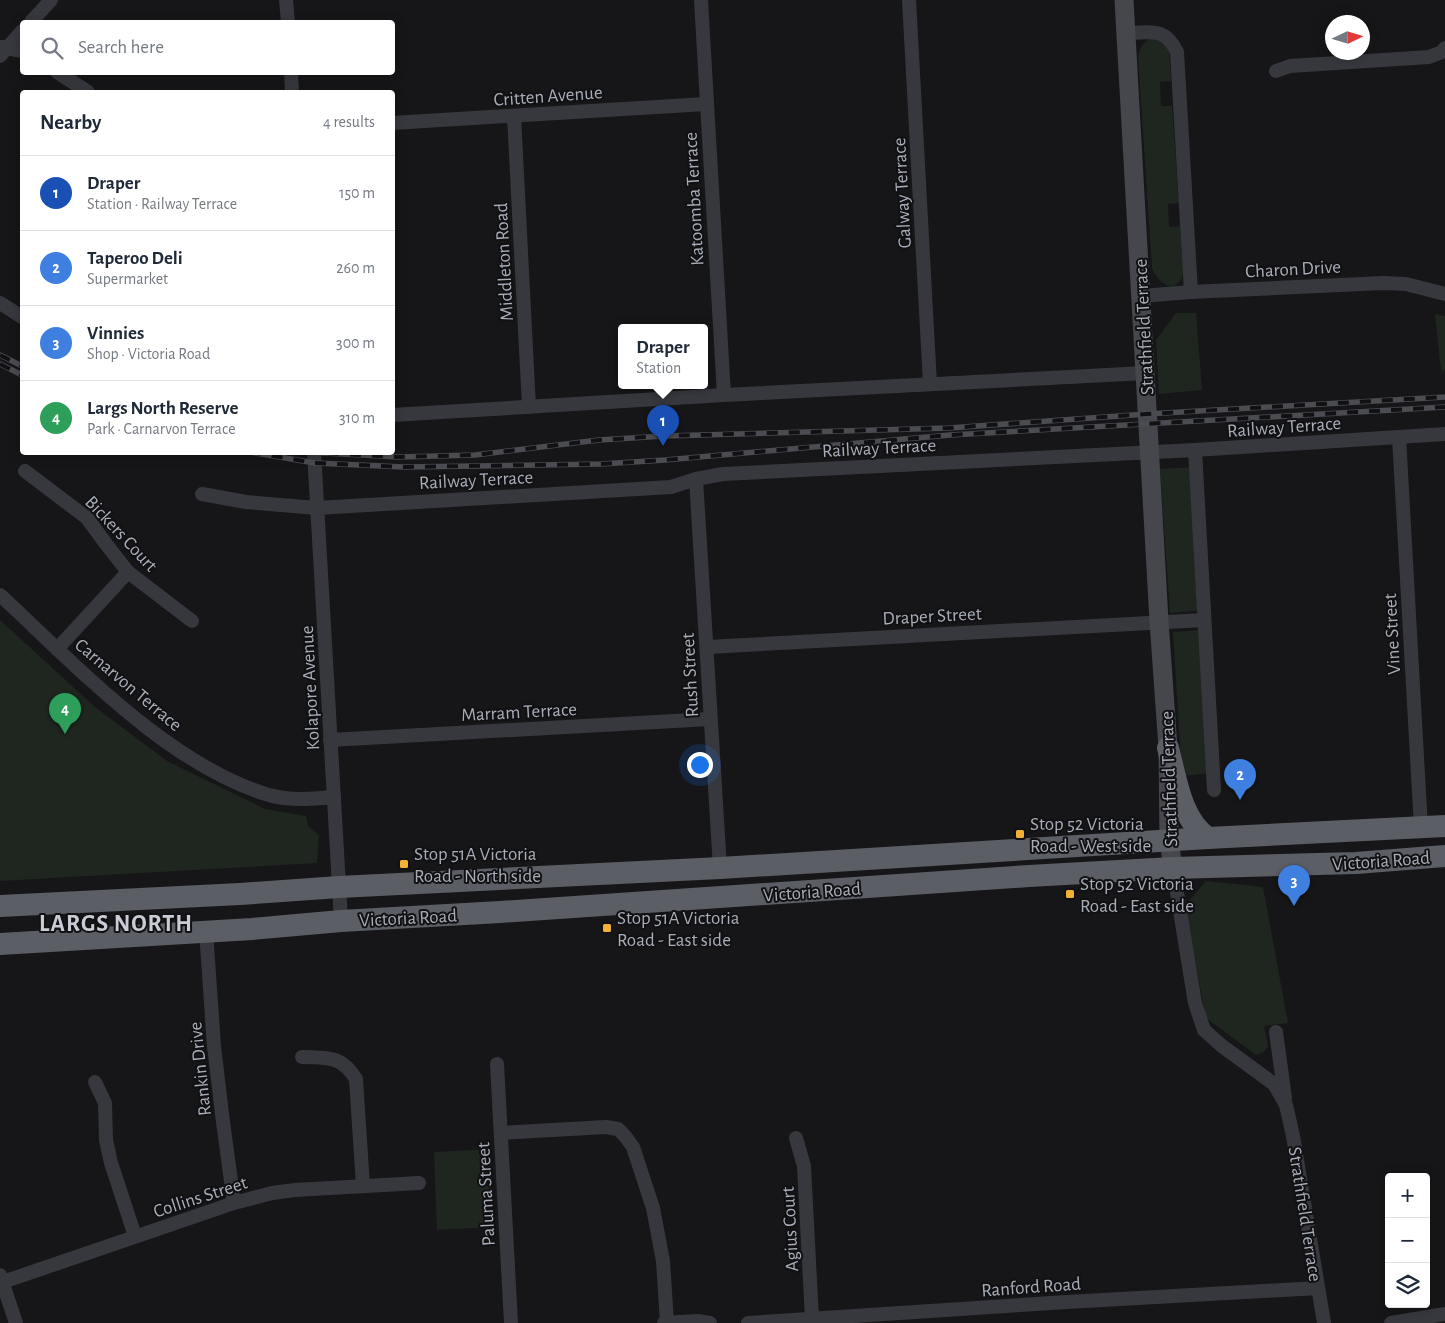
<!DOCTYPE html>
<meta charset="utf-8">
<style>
body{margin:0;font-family:"Alegreya Sans",sans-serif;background:#f2f2f3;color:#1f2937}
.controls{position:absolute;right:15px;bottom:15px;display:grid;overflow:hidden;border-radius:5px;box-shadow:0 2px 12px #0003}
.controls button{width:45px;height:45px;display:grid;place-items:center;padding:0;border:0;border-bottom:1px solid #e0e1e3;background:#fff;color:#1f2937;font:25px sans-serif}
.compass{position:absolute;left:1325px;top:15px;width:45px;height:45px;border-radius:50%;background:#fff;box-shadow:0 2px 12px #0003;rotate:86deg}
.you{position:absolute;left:699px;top:764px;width:18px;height:18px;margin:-12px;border:4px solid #fff;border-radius:50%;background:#1a73e8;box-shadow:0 0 0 8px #1a73e833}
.badge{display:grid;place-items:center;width:32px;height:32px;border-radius:50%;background:#0f766e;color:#fff;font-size:16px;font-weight:700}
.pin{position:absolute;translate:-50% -41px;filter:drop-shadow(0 1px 2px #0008)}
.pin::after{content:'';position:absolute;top:26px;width:18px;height:15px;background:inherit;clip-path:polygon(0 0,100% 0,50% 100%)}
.popup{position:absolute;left:618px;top:324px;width:90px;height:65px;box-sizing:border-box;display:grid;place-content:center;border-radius:5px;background:#fff;filter:drop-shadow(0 1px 4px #0005);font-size:16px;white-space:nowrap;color:#747a83}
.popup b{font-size:19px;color:#1f2937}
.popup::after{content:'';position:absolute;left:50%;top:100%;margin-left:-10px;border:10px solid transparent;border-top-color:#fff}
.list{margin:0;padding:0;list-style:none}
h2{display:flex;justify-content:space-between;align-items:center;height:65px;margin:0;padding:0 20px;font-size:21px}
h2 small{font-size:16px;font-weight:400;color:#747a83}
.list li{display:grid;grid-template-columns:32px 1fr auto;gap:15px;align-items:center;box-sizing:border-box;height:75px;padding:0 20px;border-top:1px solid #e0e1e3}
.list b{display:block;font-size:19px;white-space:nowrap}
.list p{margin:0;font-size:16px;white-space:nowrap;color:#747a83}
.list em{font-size:16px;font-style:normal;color:#747a83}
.icon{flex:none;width:28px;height:28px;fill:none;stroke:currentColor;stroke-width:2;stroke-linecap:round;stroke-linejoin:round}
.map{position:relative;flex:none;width:1445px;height:1323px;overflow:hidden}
.search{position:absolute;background:#fff;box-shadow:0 2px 12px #0003;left:20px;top:20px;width:375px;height:55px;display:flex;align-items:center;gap:12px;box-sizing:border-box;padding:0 18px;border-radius:5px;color:#747a83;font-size:19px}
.panel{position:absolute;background:#fff;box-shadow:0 2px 12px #0003;left:20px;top:90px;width:375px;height:365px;border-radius:5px}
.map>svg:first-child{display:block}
.green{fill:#1e261f}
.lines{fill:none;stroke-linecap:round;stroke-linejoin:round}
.minor{stroke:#37383d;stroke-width:14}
.secondary{stroke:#45474d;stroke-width:19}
.trunk{stroke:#5b5e65;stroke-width:22}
.rail-casing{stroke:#4a4c52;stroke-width:5.5}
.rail{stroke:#111113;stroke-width:4;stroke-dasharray:11;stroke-linecap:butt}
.poi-dot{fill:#f2b134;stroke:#111113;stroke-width:2}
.labels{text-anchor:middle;stroke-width:4;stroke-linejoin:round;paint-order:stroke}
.street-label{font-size:19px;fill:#a8adb8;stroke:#111113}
.poi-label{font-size:19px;fill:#a8adb8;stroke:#111113;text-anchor:start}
.district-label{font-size:24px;font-weight:bold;letter-spacing:1px;fill:#c9ccd4;stroke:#111113}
</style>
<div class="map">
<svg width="1445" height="1323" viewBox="0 0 1445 1323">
<rect width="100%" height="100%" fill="#161618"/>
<!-- green -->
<g class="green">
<path d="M 1154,38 L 1160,39 L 1169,50 L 1171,81 L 1160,82 L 1161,106 L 1172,106 L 1179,203 L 1168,204 L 1169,227 L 1180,226 L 1183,274 C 1176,297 1158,283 1152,268 L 1138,57 C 1140,47 1144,40 1154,38 Z"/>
<polygon points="1176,313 1196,313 1202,390 1159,394 1156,340"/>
<polygon points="1435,314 1445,316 1445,370 1441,371"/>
<polygon points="1194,467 1203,610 1170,613 1160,469"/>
<polygon points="0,620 95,707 167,761 265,809 306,816 308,826 319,835 317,863 0,881"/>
<polygon points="1202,630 1210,773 1182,776 1173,632"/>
<polygon points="1206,881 1263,887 1288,1023 1264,1026 1268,1046 1264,1052 1256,1055 1206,1018 1186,911 1189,901"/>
<polygon points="490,1149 493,1227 437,1230 434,1152"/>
</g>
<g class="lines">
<!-- minor -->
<g class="minor">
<polyline points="286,0 288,22"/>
<polyline points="701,0 724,395"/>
<polyline points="909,0 930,384"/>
<polyline points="31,22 51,0"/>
<path d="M 1126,33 C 1150,33 1165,26 1177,52 L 1191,292"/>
<polyline points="1,47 22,51"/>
<polyline points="0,56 22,31"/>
<polyline points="1276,71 1290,66 1429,57 1442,52 1445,48"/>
<polyline points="57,72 88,92"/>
<polyline points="291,72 292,92"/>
<polyline points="514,116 529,407"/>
<polyline points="392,123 706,104"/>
<polyline points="1141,296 1191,292 1383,283 1406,284 1445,294"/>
<polyline points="0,303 22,317"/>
<polyline points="392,415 724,395 1145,373"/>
<polyline points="1399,437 1421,828"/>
<polyline points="1195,450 1214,790"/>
<polyline points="314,452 341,921"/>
<polyline points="25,471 87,518 106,544 128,572 192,621"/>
<polyline points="696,479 720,868"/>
<polyline points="202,494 246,502 317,508 671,487 696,479 723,474 1195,450 1445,434"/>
<path d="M 0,595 C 76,665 168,765 269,795 C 290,801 312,799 334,797"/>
<polyline points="707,647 1204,620"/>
<polyline points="57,649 128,572"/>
<polyline points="330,740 710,719"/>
<polyline points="1173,868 1195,1003 1204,1030 1222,1046 1274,1084 1286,1105 1293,1136 1324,1323"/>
<polyline points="206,931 214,1046 223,1122 234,1203"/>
<polyline points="1276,1032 1285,1098"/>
<path d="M 302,1057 C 328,1058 341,1055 356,1079 L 363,1186"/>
<polyline points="497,1064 511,1323"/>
<polyline points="95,1082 105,1103 106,1140 111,1163 135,1236"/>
<polyline points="501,1133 606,1127 618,1129 625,1136 633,1147 653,1208 663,1261 667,1323"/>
<polyline points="796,1138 804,1166 812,1319"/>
<polyline points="0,1275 16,1323"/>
<polyline points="0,1283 234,1203 272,1193 295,1190 419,1183"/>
<polyline points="664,1323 698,1321 710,1323"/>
<polyline points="748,1323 1067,1302 1318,1288"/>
<polyline points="1391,1323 1445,1314"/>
</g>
<!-- secondary -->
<polyline class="secondary" points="1124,0 1159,621 1168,748 1169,841 1173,868"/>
<!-- trunk -->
<g class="trunk">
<path d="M 1168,748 C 1176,778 1181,820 1208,838"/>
<polyline points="0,906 240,894 339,887 720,868 1208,838 1445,826"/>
<polyline points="0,944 252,929 341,921 500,912 1029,876 1173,868 1356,863 1445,856"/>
</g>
<!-- rail casing -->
<g class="rail-casing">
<g id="rail">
<polyline points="0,355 22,366"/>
<polyline points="0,364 22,375"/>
<polyline points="250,452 315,463 404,467 601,464 665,460 950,435 1445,407"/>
<polyline points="306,452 398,457 475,455 599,440 664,436 949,428 1147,414 1445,397"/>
</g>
</g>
<!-- rail -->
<use href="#rail" class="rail"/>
</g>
<!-- markers -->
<g class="poi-dot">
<rect x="1015" y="829" width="10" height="10" rx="2.5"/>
<rect x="399" y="859" width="10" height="10" rx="2.5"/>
<rect x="1065" y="889" width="10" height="10" rx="2.5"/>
<rect x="602" y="923" width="10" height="10" rx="2.5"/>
</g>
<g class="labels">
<!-- street labels -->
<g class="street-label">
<text transform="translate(548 95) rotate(-4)" y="7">Critten Avenue</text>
<text transform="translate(901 193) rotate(-93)" y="7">Galway Terrace</text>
<text transform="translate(693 199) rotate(-93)" y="7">Katoomba Terrace</text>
<text transform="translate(503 262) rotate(-93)" y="7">Middleton Road</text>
<text transform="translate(1293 268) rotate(-3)" y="7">Charon Drive</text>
<text transform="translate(1143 327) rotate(-93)" y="7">Strathfield Terrace</text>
<text transform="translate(1284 426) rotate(-4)" y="7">Railway Terrace</text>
<text transform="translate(879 447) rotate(-3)" y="7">Railway Terrace</text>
<text transform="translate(476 479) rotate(-3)" y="7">Railway Terrace</text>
<text transform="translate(122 533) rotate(47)" y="7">Bickers Court</text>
<text transform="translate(932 615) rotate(-3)" y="7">Draper Street</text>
<text transform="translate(1391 634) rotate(-93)" y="7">Vine Street</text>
<text transform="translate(689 675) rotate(-93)" y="7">Rush Street</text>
<text transform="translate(129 684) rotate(40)" y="7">Carnarvon Terrace</text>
<text transform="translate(309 688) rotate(-93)" y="7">Kolapore Avenue</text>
<text transform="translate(519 711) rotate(-3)" y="7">Marram Terrace</text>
<text transform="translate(1168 779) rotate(-92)" y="7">Strathfield Terrace</text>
<text transform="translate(1381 860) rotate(-4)" y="7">Victoria Road</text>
<text transform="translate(812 891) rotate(-4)" y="7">Victoria Road</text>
<text transform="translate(408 917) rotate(-3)" y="7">Victoria Road</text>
<text transform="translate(199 1069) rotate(-96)" y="7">Rankin Drive</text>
<text transform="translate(485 1194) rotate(-93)" y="7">Paluma Street</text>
<text transform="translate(200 1196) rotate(-18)" y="7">Collins Street</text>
<text transform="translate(1306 1214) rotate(81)" y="7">Strathfield Terrace</text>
<text transform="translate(789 1229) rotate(-93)" y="7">Agius Court</text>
<text transform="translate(1031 1286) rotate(-4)" y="7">Ranford Road</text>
</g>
<!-- poi labels -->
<g class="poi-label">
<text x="1030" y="830">Stop 52 Victoria<tspan x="1030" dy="22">Road - West side</tspan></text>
<text x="414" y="860">Stop 51A Victoria<tspan x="414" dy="22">Road - North side</tspan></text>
<text x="1080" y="890">Stop 52 Victoria<tspan x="1080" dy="22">Road - East side</tspan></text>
<text x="617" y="924">Stop 51A Victoria<tspan x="617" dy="22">Road - East side</tspan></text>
</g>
<!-- district labels -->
<g class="district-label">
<text x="116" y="931">LARGS NORTH</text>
</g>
</g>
</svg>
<div class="controls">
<button>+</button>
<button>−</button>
<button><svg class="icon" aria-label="layers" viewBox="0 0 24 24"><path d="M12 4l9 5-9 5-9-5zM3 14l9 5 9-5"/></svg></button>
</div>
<svg class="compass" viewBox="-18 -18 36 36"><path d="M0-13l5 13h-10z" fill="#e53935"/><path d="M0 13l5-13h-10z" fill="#747a83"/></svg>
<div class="you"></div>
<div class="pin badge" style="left:663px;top:446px;background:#1a4fb4">1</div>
<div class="popup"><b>Draper</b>Station</div>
<div class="pin badge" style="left:1240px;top:800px;background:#3f7fe0">2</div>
<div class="pin badge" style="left:1294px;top:906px;background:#3f7fe0">3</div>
<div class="pin badge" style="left:65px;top:734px;background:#2e9e5b">4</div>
<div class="search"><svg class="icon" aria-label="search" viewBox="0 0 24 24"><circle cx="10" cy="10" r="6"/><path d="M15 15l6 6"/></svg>Search here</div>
<section class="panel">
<h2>Nearby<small>4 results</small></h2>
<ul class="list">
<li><span class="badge" style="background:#1a4fb4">1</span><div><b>Draper</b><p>Station · Railway Terrace</p></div><em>150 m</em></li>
<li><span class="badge" style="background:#3f7fe0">2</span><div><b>Taperoo Deli</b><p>Supermarket</p></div><em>260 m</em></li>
<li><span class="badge" style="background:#3f7fe0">3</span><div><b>Vinnies</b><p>Shop · Victoria Road</p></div><em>300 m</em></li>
<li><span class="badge" style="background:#2e9e5b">4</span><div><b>Largs North Reserve</b><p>Park · Carnarvon Terrace</p></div><em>310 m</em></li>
</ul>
</section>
</div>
